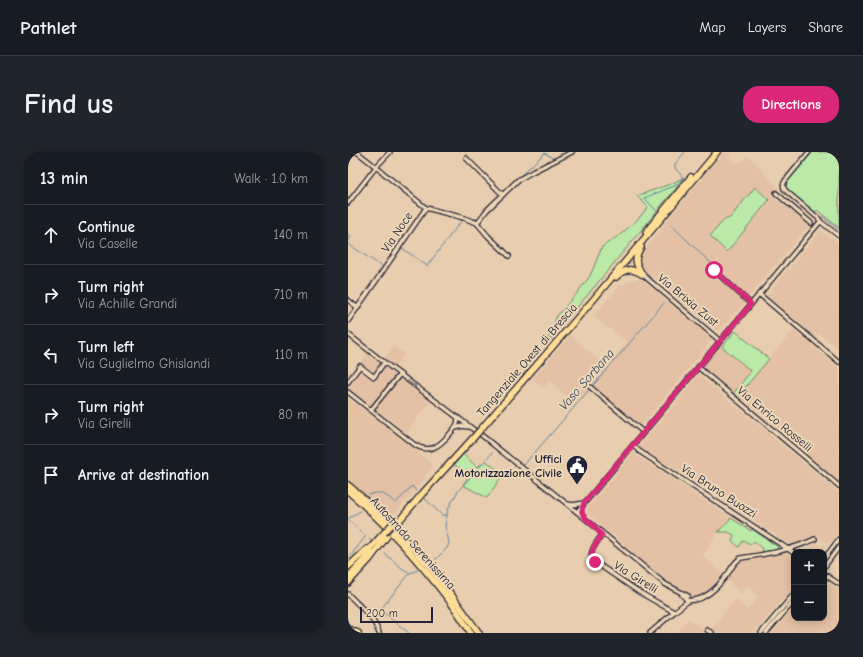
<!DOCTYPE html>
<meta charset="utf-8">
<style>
body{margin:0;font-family:"Comic Neue",sans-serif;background:#20242c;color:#f1f3f6}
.controls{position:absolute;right:12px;bottom:12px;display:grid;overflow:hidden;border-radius:8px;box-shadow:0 2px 10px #0003}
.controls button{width:36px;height:36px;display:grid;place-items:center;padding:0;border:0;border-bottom:1px solid #363941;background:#171b24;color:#f1f3f6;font:20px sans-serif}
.scale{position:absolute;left:12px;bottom:10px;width:73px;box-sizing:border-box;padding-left:4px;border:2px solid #22223b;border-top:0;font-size:11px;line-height:14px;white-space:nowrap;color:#22223b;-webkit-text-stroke:3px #ecd7b6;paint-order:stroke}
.stop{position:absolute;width:12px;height:12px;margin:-9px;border:3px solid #db2777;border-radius:50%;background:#fff}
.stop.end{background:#db2777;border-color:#fff;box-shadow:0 1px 4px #0008}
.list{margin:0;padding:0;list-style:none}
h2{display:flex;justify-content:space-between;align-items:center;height:52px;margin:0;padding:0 16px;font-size:17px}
h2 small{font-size:13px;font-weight:400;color:#9ea1a6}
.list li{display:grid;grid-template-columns:26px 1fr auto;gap:12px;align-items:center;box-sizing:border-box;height:60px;padding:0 16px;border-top:1px solid #363941}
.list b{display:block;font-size:15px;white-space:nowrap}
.list p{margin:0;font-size:13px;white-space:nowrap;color:#9ea1a6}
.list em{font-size:13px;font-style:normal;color:#9ea1a6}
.icon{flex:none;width:22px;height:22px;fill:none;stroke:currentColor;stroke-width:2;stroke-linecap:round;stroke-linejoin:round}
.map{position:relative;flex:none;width:491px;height:481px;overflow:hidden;border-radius:16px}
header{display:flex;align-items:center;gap:24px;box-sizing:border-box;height:56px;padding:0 20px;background:#171b24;border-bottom:1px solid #363941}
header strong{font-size:19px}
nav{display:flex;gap:22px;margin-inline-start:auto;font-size:14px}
.intro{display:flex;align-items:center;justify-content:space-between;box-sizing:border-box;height:96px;padding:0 24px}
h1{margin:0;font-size:28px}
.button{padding:10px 18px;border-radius:16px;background:#db2777;color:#fff;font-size:14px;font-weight:700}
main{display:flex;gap:24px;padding:0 24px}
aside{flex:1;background:#171b24;border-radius:16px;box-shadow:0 2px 10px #0003}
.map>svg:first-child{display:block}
.built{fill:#e4c1a5;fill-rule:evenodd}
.green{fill:#bbe9a7;stroke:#6e8671}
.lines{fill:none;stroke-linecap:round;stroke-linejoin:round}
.stream{stroke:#5f86a3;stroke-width:1}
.minor-casing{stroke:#22223b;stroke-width:6}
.highway-casing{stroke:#22223b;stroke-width:8}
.minor{stroke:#ecd7b6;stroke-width:3.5}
.highway{stroke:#fedd96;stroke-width:5.5}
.highway-bridge-casing{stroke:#22223b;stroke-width:8;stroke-linecap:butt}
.highway-bridge{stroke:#fedd96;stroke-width:5.5}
.oneway{fill:#877c78}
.route{stroke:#db2777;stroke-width:5}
.labels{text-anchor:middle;stroke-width:4;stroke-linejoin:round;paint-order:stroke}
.street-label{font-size:12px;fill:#22223b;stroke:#ecd7b6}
.poi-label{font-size:12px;font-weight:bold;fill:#22223b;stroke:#ecd7b6;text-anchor:end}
.water-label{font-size:13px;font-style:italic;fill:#36435e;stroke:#ecd7b6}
</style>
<header>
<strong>Pathlet</strong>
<nav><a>Map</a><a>Layers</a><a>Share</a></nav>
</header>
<div class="intro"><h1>Find us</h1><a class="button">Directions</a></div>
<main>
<aside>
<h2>13 min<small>Walk · 1.0 km</small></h2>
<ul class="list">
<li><svg class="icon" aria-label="ahead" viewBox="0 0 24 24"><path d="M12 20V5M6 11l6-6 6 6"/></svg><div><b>Continue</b><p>Via Caselle</p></div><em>140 m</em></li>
<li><svg class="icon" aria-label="right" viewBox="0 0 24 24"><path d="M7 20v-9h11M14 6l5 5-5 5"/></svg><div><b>Turn right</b><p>Via Achille Grandi</p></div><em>710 m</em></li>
<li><svg class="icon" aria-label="left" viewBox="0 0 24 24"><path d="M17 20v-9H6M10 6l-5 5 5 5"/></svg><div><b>Turn left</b><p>Via Guglielmo Ghislandi</p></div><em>110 m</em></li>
<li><svg class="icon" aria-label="right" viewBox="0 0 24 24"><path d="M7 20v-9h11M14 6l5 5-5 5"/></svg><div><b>Turn right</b><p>Via Girelli</p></div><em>80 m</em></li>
<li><svg class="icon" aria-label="arrive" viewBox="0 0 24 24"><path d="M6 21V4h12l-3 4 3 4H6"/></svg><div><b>Arrive at destination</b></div></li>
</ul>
</aside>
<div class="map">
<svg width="491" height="481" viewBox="0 0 491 481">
<rect width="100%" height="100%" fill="#e8cdae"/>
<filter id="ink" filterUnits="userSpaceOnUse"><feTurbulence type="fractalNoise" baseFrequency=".025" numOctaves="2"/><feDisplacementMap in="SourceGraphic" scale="8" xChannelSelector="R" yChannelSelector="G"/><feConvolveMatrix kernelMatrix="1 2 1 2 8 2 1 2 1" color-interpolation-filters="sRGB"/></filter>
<g filter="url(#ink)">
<!-- built -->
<g class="built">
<path d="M 376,0 L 384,0 L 380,5 L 387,12 L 396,9 L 398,4 L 403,6 L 431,37 L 426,43 L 462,72 L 371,180 L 297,118 L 291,108 L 293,103 L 326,60 ZM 421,48 L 379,100 L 376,68 Z"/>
<polygon points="473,78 491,92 491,198 471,181 467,185 418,144"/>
<polygon points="293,127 363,186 363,189 292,275 245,234 229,253 201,229 195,236 185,227 222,183 259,215 279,190 245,164 271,135 283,128"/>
<polygon points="385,177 421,207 446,177 458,187 457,188 491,216 491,329 444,290 443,286 391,243 389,245 356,218 356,213"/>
<polygon points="45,194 57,202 46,216 35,208"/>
<polygon points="19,202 83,250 71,263 70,266 58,280 0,237 0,219 4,222"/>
<polygon points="351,223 491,341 491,379 481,392 469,385 459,389 444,394 329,317 327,318 291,295"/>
<polygon points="0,246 57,289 72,301 71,301 85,314 71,334 46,363 43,365 0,327"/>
<polygon points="285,301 383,366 370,380 355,404 375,422 361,439 353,443 347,445 323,433 241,363 239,360 240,356"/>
<polygon points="436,401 446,408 446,434 406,481 366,481 362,478 387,447 399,458 410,445 400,434 392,441 378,427 393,409"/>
<polygon points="476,428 491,438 491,481 424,481 446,456 446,466 476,466"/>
<polygon points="340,467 351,474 360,481 329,481"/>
</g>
<!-- green -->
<g class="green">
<polygon points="465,0 491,0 491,76 469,58 467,60 438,36 438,31"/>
<polygon points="337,25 242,140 197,193 209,164 230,140 242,124 254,95 273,82 289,68 300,55 289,44 325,31"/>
<polygon points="407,35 421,48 379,100 362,84 376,68 382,66"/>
<polygon points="387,179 421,207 389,245 385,242 403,219 374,195"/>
<polygon points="115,302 129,315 138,309 155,322 139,346 115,333 122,322 106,313"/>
<polygon points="383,366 403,379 404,377 430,395 430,397 415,400 414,397 407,389 403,392 395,389 391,395 384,389 386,383 380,380 370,380"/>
</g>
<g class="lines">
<!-- stream -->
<g class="stream">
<polyline points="29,11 40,0"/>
<polyline points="171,25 197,1 206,7 219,0"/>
<polyline points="48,30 78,53 90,57"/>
<polyline points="0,48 25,15"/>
<polyline points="142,53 147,48"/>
<polyline points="308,58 296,46 329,33 334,27 334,24 327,16 327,12 337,0"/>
<polyline points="473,65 475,65 491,78"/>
<polyline points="120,66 128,67 131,66"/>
<polyline points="321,71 364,112"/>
<polyline points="0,82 3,85 0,90"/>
<polyline points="0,92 35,115"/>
<polyline points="54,96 79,114 114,68"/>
<polyline points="50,101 52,97"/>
<polyline points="38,111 74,59"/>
<path d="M 175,314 C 222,260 269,206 316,151"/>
<path d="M 21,343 C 33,337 39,345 48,351 L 64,334 L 68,339"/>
<polyline points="76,346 94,363 99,363"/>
<polyline points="0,367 12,359"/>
<polyline points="0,368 18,384"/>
<polyline points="37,402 55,417 61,420"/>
<polyline points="0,407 18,384 23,389"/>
<polyline points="87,408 99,396 101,392 100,386 97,374 100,357 110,339 144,301"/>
<polyline points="61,481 32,458 62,421 70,418"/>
</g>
<!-- minor casing -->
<g class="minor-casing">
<g id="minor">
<path d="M 461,0 L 437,29 C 434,33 435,36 438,39 L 470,66 L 473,70 L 491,84"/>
<polyline points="118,6 155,43"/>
<polyline points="428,41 463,71"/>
<polyline points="0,51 28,15 9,0"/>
<polyline points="78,56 116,66 129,71 140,84 161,104"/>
<polyline points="129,71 139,58 170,28 184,20 224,0"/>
<polyline points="366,118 403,152"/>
<polyline points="294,122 372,189"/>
<polyline points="411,142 491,210"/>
<polyline points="0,148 10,156"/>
<polyline points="0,169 28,129 78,56 28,15 42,0"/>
<path d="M 0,182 C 41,215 84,246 126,278"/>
<polyline points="350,215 491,334"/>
<polyline points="0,230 12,214 26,225 36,211"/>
<polyline points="241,234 295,280"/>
<path d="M 0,240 L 67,293 C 82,302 91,294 101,283 C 106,277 110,274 110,266"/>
<polyline points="23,258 52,222"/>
<polyline points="107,276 115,274 120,275"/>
<polyline points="132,282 229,360 317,432 340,444"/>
<polyline points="285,293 291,299 446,401"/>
<polyline points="220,352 225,353 236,351"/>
<polyline points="229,360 471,71 473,70"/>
<path d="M 258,384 L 254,383 C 249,390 241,399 244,408 L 291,440 L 326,460"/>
<polyline points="476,407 491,387"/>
<polyline points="476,415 491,395"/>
<polyline points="476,422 491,432"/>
<path d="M 0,442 C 11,454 26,465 31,481"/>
<path d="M 334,443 L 340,449 C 345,448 351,448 355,445 C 366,440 374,429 381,420 C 384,415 387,409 393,406 C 419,402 444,398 467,387"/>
<polyline points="359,478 364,481"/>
<polyline points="302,481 326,460 340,449"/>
<polyline points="413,481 446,442"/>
<polyline points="418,481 446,449"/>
</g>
</g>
<!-- highway casing -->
<g class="highway-casing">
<g id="highway">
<polyline points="298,80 343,25"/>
<path d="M 293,95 C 286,106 287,111 294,122"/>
<path d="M 268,125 C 278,116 283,116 294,122"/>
<polyline points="133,277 245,148 369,0"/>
<polyline points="0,333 15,346 65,396 85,419 105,445 131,481"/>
<path d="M 0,339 C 37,371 71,409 101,448 C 109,459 116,470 123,481"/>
<polyline points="50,370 74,342 126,285"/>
<polyline points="17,402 36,381"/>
<polyline points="0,415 19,397"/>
<polyline points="0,425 23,400"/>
<polyline points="0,431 21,408 39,384"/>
<polyline points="0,477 10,481"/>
</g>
</g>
<!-- minor -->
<use href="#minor" class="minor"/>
<!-- highway -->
<use href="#highway" class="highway"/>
<!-- highway-bridge casing -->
<g class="highway-bridge-casing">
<g id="highway-bridge">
<polyline points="126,285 133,277"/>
<polyline points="36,381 48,368"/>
</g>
</g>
<!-- highway-bridge -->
<use href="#highway-bridge" class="highway-bridge"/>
</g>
<!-- one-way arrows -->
<defs><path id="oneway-solid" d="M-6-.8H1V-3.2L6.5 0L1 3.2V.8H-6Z"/></defs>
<use class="oneway" href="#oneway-solid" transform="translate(64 232) rotate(38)"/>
</g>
<g class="lines" filter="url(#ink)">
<!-- route -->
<path class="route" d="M 247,410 L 243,406 L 243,403 L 246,395 L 254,383 C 251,380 248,377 245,373 C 237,366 231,363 236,351 L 403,152 L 366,118"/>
</g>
<!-- icons -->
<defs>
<g id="civic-pin" transform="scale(1.15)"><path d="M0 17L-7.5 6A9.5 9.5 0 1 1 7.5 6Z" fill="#22223b" stroke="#ecd7b6"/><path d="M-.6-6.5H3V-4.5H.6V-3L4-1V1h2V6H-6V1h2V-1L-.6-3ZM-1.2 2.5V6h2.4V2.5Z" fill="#fff"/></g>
</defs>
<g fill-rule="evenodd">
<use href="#civic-pin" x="229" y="314"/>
</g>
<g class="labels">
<!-- street labels -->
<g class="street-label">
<text transform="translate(49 80) rotate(-56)" y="4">Via Noce</text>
<text transform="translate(340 148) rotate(40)" y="4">Via Brixia Zust</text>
<text transform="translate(179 208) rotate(-49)" y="4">Tangenziale Ovest di Brescia</text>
<text transform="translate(427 267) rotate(40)" y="4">Via Enrico Rosselli</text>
<text transform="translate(371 339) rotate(33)" y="4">Via Bruno Buozzi</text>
<text transform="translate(65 391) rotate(48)" y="4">Autostrada Serenissima</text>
<text transform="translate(288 425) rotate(32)" y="4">Via Girelli</text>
</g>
<!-- poi labels -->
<g class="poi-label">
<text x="214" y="311">Uffici<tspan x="214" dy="14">Motorizzazione Civile</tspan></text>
</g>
<!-- water labels -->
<g class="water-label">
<text transform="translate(238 227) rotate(-49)" y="5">Vaso Sorbana</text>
</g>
</g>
</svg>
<div class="controls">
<button>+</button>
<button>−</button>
</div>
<div class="scale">200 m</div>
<div class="stop" style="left:366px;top:118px"></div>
<div class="stop end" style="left:247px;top:410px"></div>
</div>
</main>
